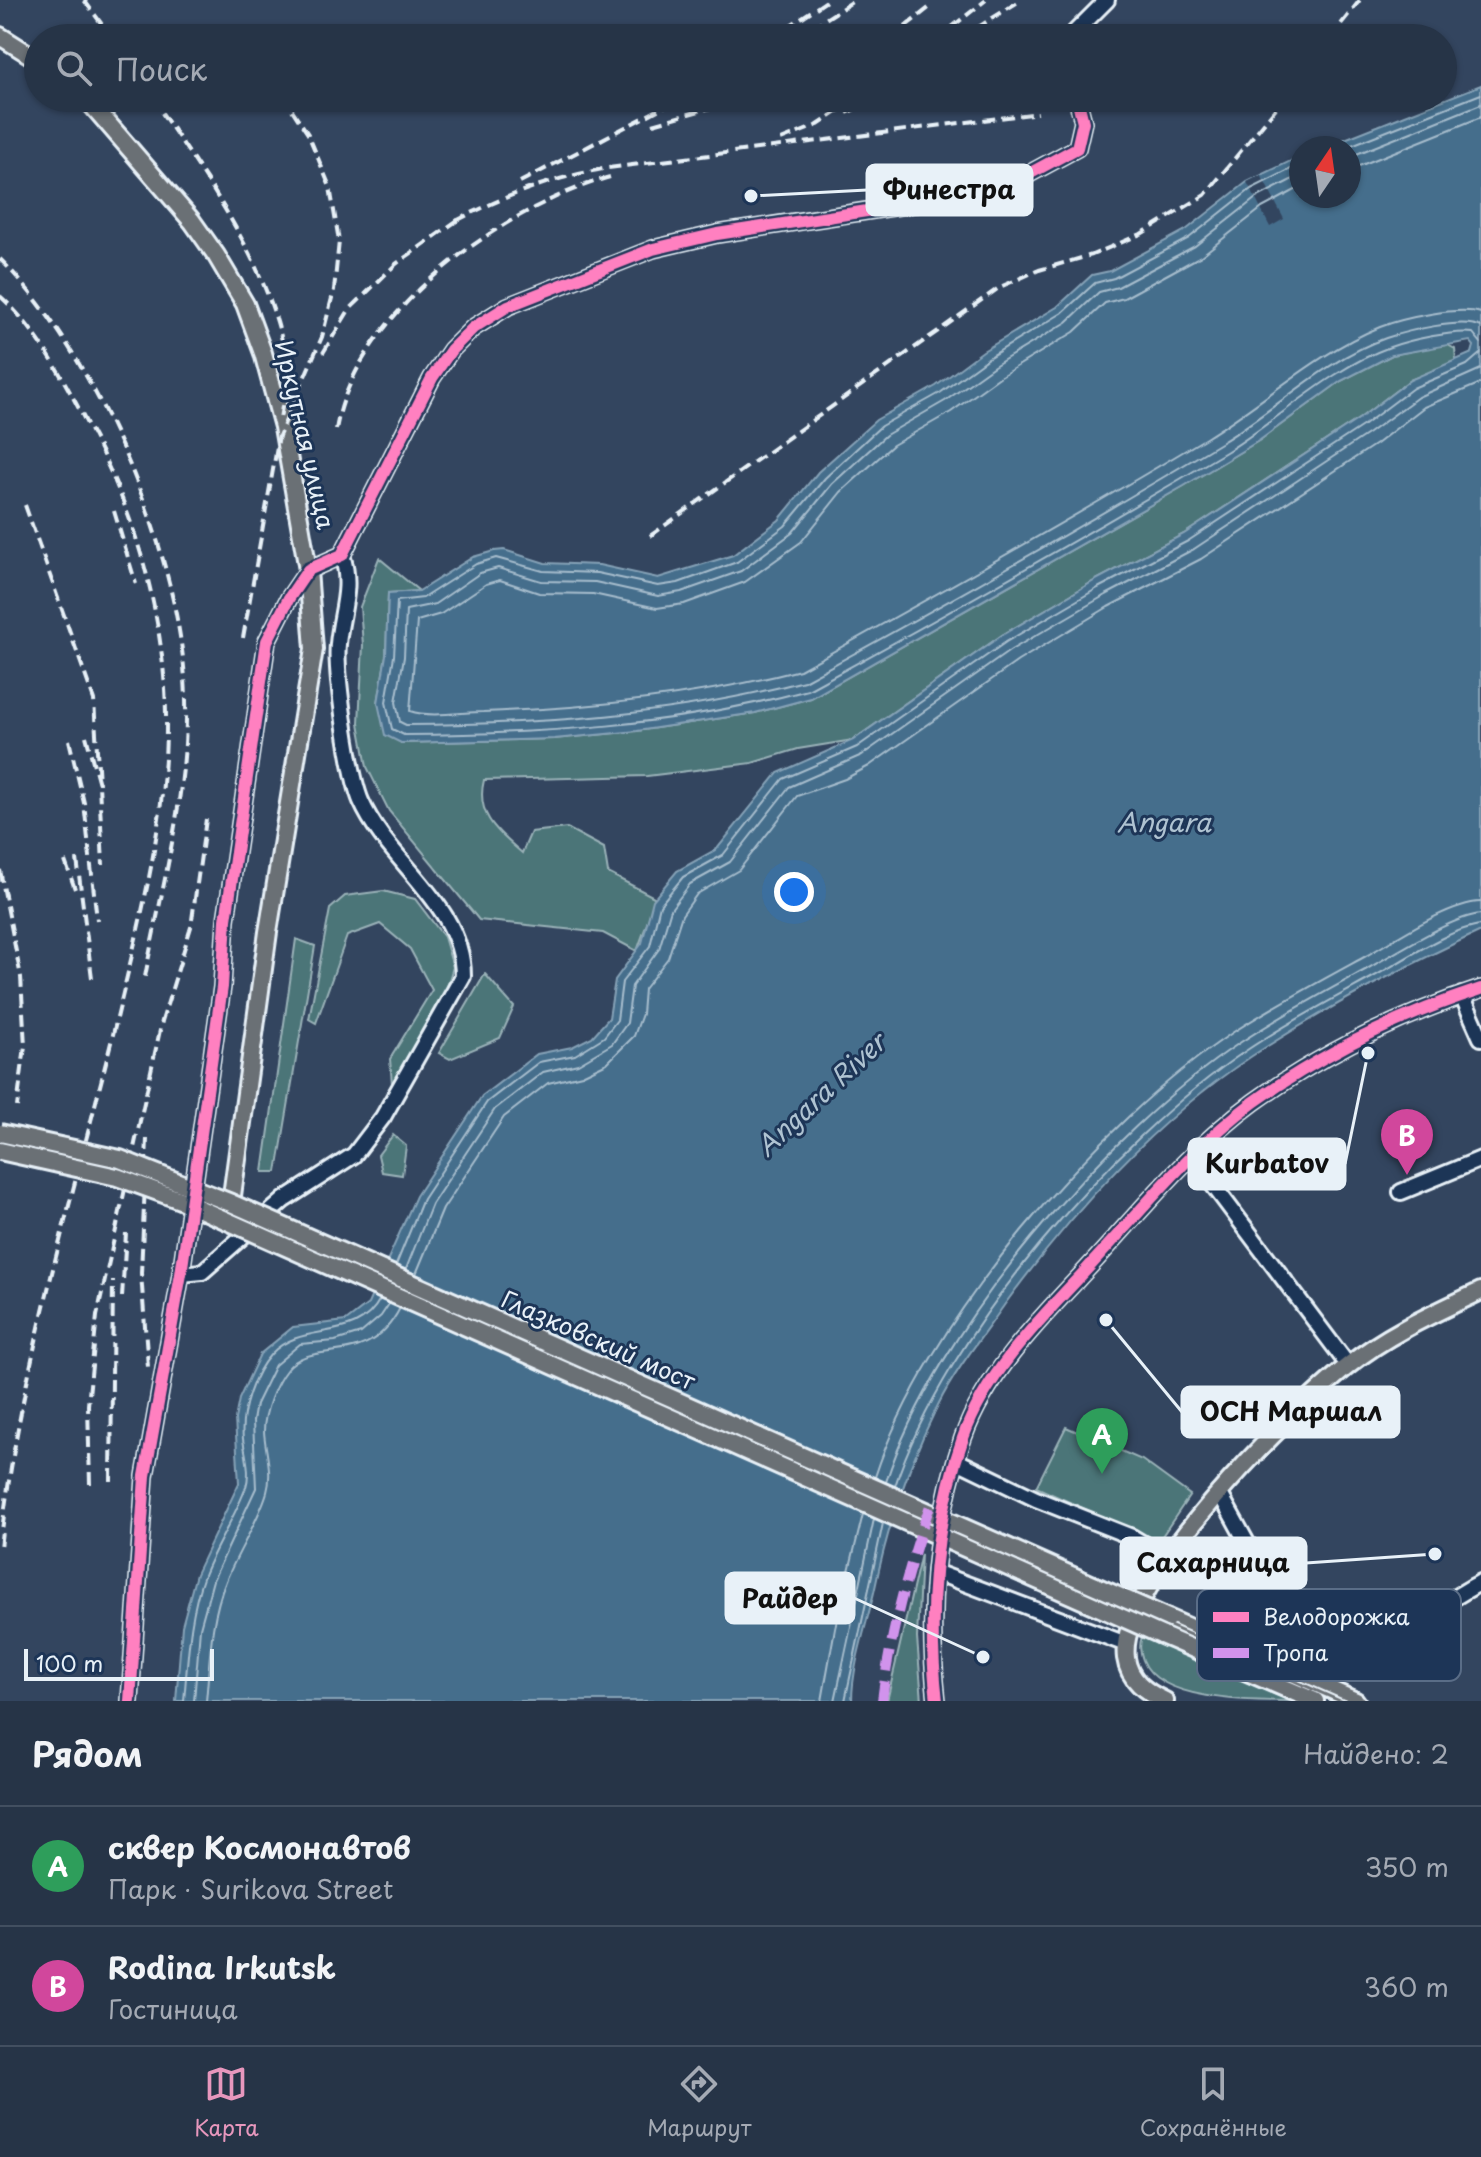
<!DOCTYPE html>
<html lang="ru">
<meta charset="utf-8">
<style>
body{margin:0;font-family:"Playpen Sans",sans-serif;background:#323f52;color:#f1f3f6}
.compass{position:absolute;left:1289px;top:136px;width:72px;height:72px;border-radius:50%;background:#263447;box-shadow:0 2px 6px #0004;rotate:13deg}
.scale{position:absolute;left:24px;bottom:20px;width:190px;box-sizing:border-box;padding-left:8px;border:4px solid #e8f1f8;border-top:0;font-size:22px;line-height:28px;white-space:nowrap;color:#e8f1f8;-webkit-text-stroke:6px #1d3557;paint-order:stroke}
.you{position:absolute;left:794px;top:892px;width:28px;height:28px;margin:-20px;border:6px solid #fff;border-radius:50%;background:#1a73e8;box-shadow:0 0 0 12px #1a73e833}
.badge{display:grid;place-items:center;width:52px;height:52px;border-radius:50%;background:#e797bd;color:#fff;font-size:26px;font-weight:700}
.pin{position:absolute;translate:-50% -66px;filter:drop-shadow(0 2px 4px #0008)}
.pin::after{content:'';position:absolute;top:42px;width:28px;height:24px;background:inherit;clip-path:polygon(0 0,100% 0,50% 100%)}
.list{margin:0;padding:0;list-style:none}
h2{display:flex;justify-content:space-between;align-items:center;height:104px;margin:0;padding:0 32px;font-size:34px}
h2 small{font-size:26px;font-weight:400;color:#a4aab4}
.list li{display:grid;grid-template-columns:52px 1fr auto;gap:24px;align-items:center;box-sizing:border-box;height:120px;padding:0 32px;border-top:2px solid #424f60}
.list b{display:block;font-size:30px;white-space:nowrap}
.list p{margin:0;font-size:26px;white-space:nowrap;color:#a4aab4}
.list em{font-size:26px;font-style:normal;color:#a4aab4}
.icon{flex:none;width:44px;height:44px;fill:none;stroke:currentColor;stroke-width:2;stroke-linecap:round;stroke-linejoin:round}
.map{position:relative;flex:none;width:1481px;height:1701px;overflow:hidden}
.search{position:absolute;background:#263447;box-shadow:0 2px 6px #0004;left:24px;right:24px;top:24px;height:88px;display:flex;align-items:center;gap:20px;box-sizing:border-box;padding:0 28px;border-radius:44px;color:#a4aab4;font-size:30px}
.sheet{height:344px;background:#263447}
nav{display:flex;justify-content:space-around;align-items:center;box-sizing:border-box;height:112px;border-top:2px solid #424f60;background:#263447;font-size:22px;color:#a4aab4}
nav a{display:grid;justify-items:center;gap:4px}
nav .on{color:#e797bd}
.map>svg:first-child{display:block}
.green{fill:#4b7478;stroke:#9ab2b8;stroke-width:2}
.water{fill:#456e8c;stroke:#86a2b7;stroke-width:2}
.pier{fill:#33455f}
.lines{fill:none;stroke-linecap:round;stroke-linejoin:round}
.shore{stroke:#a7bdcd;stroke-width:2}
.minor-casing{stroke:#e8f1f8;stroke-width:20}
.major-casing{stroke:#e8f1f8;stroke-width:22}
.minor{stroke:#1d3557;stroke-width:14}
.major{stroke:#6b6f75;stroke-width:16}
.tram{stroke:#e8f1f8;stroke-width:2}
.rail{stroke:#e8f1f8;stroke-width:4;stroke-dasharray:12 6;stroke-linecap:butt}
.major-bridge-casing{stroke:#e8f1f8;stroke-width:22;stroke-linecap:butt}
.major-bridge{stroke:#6b6f75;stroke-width:16}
.quiet{stroke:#d193ec;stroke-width:10;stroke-dasharray:20 10;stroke-linecap:butt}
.cycleway-casing{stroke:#1d3557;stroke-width:17}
.cycleway{stroke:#ff80c0;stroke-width:12}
.labels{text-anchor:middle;stroke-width:6;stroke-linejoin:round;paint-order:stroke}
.street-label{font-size:24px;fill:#e8f1f8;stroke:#1d3557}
.water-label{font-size:26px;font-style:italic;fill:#afc3d2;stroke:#1d3557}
.key{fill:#1d3557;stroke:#5a6d87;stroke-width:2}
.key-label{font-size:22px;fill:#e8f1f8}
.leader{fill:none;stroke:#e8f1f8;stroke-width:3}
.callout-dot{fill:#e8f1f8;stroke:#1d3557;stroke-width:3}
.callout{fill:#e8f1f8;stroke:#e8f1f8;stroke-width:3}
.callout-label{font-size:26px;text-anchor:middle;font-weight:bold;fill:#111}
</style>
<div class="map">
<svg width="1481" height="1701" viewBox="0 0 1481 1701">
<rect width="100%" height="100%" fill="#33455f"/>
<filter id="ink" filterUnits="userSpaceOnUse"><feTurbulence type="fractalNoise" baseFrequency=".0125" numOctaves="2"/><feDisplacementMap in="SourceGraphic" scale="16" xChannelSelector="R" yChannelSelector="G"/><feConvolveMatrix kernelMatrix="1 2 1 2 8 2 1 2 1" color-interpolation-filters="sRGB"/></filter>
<g filter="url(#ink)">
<!-- green -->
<g class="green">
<path d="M 1446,344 L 1455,349 L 1456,361 L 1451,364 L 1410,380 L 1360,418 L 1184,534 L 1094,581 L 1002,635 L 853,740 L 798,749 L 752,763 L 647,776 L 484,780 C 475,815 498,832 522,853 L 531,832 L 567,828 L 604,848 L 608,873 L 656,898 L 637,951 L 603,933 L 479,920 L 389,811 L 367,767 L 359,723 L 363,645 L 360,607 L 379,558 L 419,591 L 388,593 L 386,655 L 378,703 L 401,743 L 554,739 L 637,731 L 755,713 L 811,698 L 1184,486 L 1260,440 L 1341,381 L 1392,355 Z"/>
<polygon points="383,891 415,899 444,937 453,967 441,1006 401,1076 392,1084 390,1059 432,990 410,949 380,924 347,936 316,1023 309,1019 330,909 345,896"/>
<polygon points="296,939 315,946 277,1172 263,1172"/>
<polygon points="485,974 514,1007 500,1038 450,1059 439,1053"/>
<polygon points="393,1135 406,1146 402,1175 382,1172 378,1155"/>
<polygon points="1066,1427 1142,1460 1190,1495 1158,1542 1036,1487"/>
<polygon points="921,1554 917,1638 922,1701 887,1701"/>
<path d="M 1142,1636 L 1290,1701 C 1249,1701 1158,1701 1143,1660 C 1140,1651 1139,1646 1142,1636 Z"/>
</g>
<!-- water -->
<path class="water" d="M 1481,85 L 1481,931 C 1403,967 1324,1009 1252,1056 C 1154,1121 1074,1210 1005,1304 C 982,1337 956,1369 938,1405 C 909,1463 888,1525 875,1588 C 867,1624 852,1665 852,1701 L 176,1701 L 182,1626 L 196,1574 L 239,1483 L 235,1419 L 239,1399 L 260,1354 L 293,1327 L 346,1321 L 368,1304 L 416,1196 L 482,1096 L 537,1054 L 572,1047 L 592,1037 L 609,1018 L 615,980 L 642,943 L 653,900 L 677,871 L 717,849 L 778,773 L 853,740 L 1002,635 L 1094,581 L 1184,534 L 1360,418 L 1410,380 L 1472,353 L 1474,346 L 1470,341 L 1392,355 L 1341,381 L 1260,440 L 1184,486 L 811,698 L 755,713 L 637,731 L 554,739 L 401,743 L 385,735 L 378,703 L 386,655 L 388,593 L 419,591 L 473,557 L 494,551 L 504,550 L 545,563 L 599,565 L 658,578 L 733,555 L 779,520 L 818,472 L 876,420 L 936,386 L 983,351 L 1057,307 L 1092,275 L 1110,271 L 1186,230 L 1247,182 L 1301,156 L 1301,196 L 1349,196 L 1349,148 L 1322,148 Z"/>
<!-- pier -->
<polygon class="pier" points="1261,175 1284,219 1270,227 1247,182"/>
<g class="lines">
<!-- shore -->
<g class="shore">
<polyline points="1344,148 1481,94"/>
<polyline points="1349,157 1481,104"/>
<path d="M 1301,164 L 1251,189 L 1189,238 L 1114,278 L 1095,283 L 1062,313 L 988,358 L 940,393 L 881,426 L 825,478 L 785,526 L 737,562 L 678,583 L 658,586 L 597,573 L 543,571 L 496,558 L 476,564 L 423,598 L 397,601 L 394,656 L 386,702 L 392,729 L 404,735 C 540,734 676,726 808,690 C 949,613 1088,534 1226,452 C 1280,419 1329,369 1390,347 C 1409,340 1454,330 1473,333 L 1481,343"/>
<polyline points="1349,170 1481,117"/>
<path d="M 1301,175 L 1256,198 L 1195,246 L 1118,287 L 1099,292 L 1067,322 L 994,366 L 945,401 L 886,435 L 832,484 L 792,533 L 741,571 L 681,592 L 658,596 L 595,582 L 541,581 L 498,568 L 480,573 L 435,604 L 406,610 L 404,657 L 396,702 L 400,722 L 406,725 C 540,724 674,716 804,681 C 945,604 1085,525 1222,442 C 1277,409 1325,359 1386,338 C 1407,331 1463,317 1481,327"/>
<path d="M 1301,187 L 1262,208 L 1201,256 L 1124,298 L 1105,303 L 1074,332 L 1001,376 L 951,412 L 893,445 L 841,492 L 801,542 L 745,582 L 684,604 L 657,608 L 593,594 L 539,593 L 500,580 L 486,584 L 441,614 L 417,621 L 410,711 C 430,718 462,712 483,712 C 590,708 697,697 800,670 C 936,595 1073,518 1206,438 C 1265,402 1316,353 1380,327 C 1403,318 1458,306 1481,313"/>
<polyline points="396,1265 423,1199 487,1102 539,1062 575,1055 604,1037 617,1020 622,982 650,946 660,905 683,877 723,855 783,779 857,747 1006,642 1098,588 1188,541 1364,425 1413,388 1467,365 1481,353"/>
<polyline points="406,1269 432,1204 495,1109 543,1072 578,1064 612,1044 627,1023 632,986 659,949 671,909 690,884 730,862 789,787 862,755 1011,650 1102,597 1194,549 1369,433 1418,397 1481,369"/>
<polyline points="416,1274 443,1209 504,1117 548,1083 582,1075 607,1063 634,1036 642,1014 644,989 668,958 682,915 697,894 739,870 797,796 845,779 869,766 1018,661 1108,607 1201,559 1376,444 1424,407 1481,383"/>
<path d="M 875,1477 C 925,1321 1099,1121 1235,1031 C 1277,1004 1322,980 1366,956 C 1396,939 1448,903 1481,902"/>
<path d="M 886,1482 C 936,1327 1107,1131 1241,1042 C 1282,1015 1325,992 1367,969 C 1394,954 1453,916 1481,914"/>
<path d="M 895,1486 C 945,1333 1114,1139 1247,1050 C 1287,1023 1331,1000 1373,977 C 1401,962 1450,928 1481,925"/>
<path d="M 184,1701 C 188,1658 189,1616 204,1575 C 216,1545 235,1517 246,1487 C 251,1471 245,1454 243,1439 C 240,1412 253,1374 271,1354 C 302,1320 356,1345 380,1299"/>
<polyline points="194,1701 200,1628 213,1580 256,1488 253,1421 256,1404 275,1365 300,1344 335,1341 361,1333 381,1316 389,1304"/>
<path d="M 206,1701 C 210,1661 210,1619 226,1581 C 238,1551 258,1522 267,1492 C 273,1471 265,1451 264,1431 C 264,1412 275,1384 287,1369 C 313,1337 367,1372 400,1308"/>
<polyline points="822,1701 835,1628 863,1514"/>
<polyline points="835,1701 874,1519"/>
<polyline points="845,1701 883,1523"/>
</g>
<!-- minor casing -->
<g class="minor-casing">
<g id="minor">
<polyline points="1069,38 1107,0"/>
<polyline points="1462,995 1481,1038"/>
<polyline points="1192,1157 1348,1365"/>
<polyline points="1401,1192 1481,1159"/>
<path d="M 181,1274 L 202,1272 L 284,1200 L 354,1155 L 383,1117 L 463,976 C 463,904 388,863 361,801 C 350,775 335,672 338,644 C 341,611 353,588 342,555"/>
<polyline points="957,1461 1036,1499 1132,1537 1167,1558"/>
<path d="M 1219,1492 L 1296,1632 C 1306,1642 1319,1652 1334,1653 C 1368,1655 1448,1600 1481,1582"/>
<polyline points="935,1572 1126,1644"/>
<polyline points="130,1701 145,1476 181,1274 222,987 226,920 267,641 289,598 308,570 342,555 432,378 451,350 473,328 508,306 653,249 717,234 919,203 995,185 1027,175 1077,148 1083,122 1077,98"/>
<path d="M 937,1701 C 927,1614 934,1521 963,1438 C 986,1373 1041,1318 1087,1269 C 1140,1212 1191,1148 1254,1102 C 1323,1053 1401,1015 1481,989"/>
</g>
</g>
<!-- major casing -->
<g class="major-casing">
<g id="major">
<polyline points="0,36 38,60"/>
<polyline points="86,98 192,221 216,255 245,304 263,353 283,427 308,570 314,649 268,932 231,1203"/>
<polyline points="1168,1618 1356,1701"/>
<polyline points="1161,1635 1315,1701"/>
<path d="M 1165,1701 C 1146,1692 1129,1680 1126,1658 C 1116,1584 1292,1410 1349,1365 C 1389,1333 1435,1313 1481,1291"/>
</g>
</g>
<!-- minor -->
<use href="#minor" class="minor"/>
<!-- major -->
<use href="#major" class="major"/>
<!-- tram -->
<polyline class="tram" points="0,1136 138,1168 1346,1701"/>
<!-- rail -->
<g class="rail">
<polyline points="84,0 112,38"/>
<polyline points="771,38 828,0"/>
<polyline points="796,38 855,0"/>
<polyline points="891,38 930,7"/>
<polyline points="938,38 986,0"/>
<polyline points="961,38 1021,0"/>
<polyline points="1330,38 1360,0"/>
<path d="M 152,98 C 206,179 268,261 286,359 C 289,377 282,402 280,420"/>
<polyline points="847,113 877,98"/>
<polyline points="653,124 746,98"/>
<polyline points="781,140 818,125 858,98"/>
<polyline points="520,182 681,98"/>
<path d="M 456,221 C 506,195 552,178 608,168 L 1038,113"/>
<path d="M 0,259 C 100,359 183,559 186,700 C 188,793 162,886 145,977"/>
<path d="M 0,296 C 39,331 64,380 88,426 C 132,507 159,597 165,689 C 172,798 143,909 118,1014 C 75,1191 20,1367 0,1548"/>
<polyline points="323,353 349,310 396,264 465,215"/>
<path d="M 336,430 C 355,313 503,207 610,177"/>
<polyline points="25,505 94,700 99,784"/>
<polyline points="114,511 136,584"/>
<polyline points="650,536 1000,287 1039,270 1092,255 1141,234 1205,195 1284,98"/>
<polyline points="243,638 279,436 322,337 334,290 339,241 330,187 308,134 287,102"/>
<polyline points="86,736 99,784 103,865"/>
<polyline points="69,740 84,803 97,920"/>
<polyline points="77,859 92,978"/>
<polyline points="65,861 75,889"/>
<polyline points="0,870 21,977 25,1046 17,1107"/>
<polyline points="147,1139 141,1273 148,1367"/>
<polyline points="122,1297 126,1233"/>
<polyline points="111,1481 113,1281"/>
<polyline points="90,1484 88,1405 97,1316 162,1021 191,927 206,819"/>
</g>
<!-- major-bridge casing -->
<g class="major-bridge-casing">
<g id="major-bridge">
<polyline points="0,1133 120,1159 231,1203 1168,1618"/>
<polyline points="0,1151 117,1177 180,1200 1161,1635"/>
</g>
</g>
<!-- major-bridge -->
<use href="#major-bridge" class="major-bridge"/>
<!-- quiet -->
<path class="quiet" d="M 882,1701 C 890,1634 908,1567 931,1503"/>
<!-- cycleway casing -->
<g class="cycleway-casing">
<g id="cycleway">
<polyline points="130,1701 145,1476 181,1274 222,987 226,920 267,641 289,598 308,570 342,555 432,378 451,350 473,328 508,306 653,249 717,234 919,203 995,185 1027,175 1077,148 1083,122 1077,98"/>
<path d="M 937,1701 C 927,1614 934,1521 963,1438 C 986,1373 1041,1318 1087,1269 C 1140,1212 1191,1148 1254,1102 C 1323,1053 1401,1015 1481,989"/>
</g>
</g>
<!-- cycleway -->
<use href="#cycleway" class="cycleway"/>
</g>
</g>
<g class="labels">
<!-- street labels -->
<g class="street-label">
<text transform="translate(304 435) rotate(77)" y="8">Иркутная улица</text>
<text transform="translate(598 1341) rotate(24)" y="8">Глазковский мост</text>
</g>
<!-- water labels -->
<g class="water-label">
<text x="1164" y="832">Angara</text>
<text transform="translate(821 1095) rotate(-43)" y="9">Angara River</text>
</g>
</g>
<!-- legend -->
<rect x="1197" y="1589" width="264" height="92" rx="12" class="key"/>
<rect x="1213" y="1612" width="36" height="10" fill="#ff80c0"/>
<rect x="1213" y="1648" width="36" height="10" fill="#d193ec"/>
<g class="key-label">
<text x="1263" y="1625">Велодорожка</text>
<text x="1263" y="1661">Тропа</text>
</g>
<!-- callouts -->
<path class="leader" d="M751 196L867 190M1368 1053L1345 1164M1106 1320L1182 1412M1435 1554L1306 1563M983 1657L854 1598"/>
<g class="callout-dot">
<circle cx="751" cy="196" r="8"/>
<circle cx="1368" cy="1053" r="8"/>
<circle cx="1106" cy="1320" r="8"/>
<circle cx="1435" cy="1554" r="8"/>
<circle cx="983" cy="1657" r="8"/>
</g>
<g class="callout">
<rect x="867" y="165" width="165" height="50" rx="8"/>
<rect x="1189" y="1139" width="156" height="50" rx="8"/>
<rect x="1182" y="1387" width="217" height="50" rx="8"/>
<rect x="1121" y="1538" width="185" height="50" rx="8"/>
<rect x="726" y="1573" width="128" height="50" rx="8"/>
</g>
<g class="callout-label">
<text x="949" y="199">Финестра</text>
<text x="1267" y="1173">Kurbatov</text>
<text x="1291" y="1421">ОСН Маршал</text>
<text x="1213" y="1572">Сахарница</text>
<text x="790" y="1608">Райдер</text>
</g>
</svg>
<svg class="compass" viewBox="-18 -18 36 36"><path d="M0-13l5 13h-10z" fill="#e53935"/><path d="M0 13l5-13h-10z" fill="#a4aab4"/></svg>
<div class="scale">100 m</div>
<div class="you"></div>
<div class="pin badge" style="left:1102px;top:1474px;background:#2e9e5b">A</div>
<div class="pin badge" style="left:1407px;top:1175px;background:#d1479c">B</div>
<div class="search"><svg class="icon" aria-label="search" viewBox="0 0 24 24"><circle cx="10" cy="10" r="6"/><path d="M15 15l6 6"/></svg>Поиск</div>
</div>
<section class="sheet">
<h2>Рядом<small>Найдено: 2</small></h2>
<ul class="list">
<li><span class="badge" style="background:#2e9e5b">A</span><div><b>сквер Космонавтов</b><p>Парк · Surikova Street</p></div><em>350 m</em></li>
<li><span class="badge" style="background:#d1479c">B</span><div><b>Rodina Irkutsk</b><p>Гостиница</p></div><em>360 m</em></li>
</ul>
</section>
<nav>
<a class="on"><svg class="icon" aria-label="map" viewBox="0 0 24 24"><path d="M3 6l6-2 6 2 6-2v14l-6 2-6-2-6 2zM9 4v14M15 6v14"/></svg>Карта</a>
<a><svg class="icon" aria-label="directions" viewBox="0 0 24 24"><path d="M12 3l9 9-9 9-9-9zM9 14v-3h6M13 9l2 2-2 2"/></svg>Маршрут</a>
<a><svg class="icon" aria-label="saved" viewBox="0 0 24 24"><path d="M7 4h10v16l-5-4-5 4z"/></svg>Сохранённые</a>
</nav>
